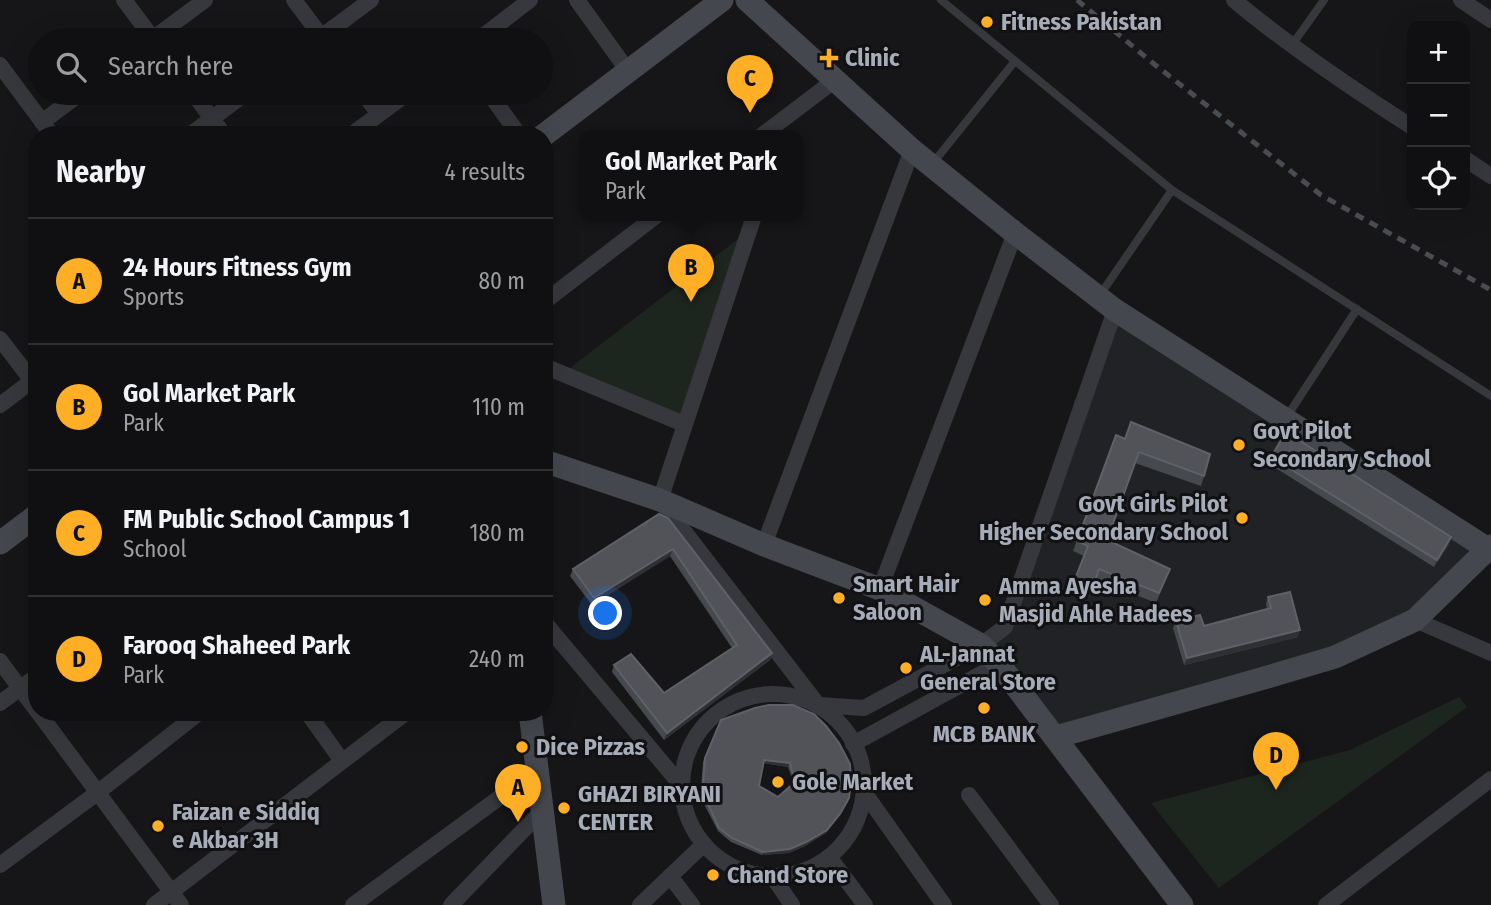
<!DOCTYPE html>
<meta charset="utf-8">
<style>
body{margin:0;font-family:"Fira Sans Condensed",sans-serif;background:#1e1e20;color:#f1f3f6}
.controls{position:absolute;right:21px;top:21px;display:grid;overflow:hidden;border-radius:14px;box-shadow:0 7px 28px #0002}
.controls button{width:63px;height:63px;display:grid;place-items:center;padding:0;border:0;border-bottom:2px solid #303032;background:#101012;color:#f1f3f6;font:35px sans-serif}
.you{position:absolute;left:606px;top:614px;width:24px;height:24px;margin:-18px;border:5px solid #fff;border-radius:50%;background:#1a73e8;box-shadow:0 0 0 10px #1a73e833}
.badge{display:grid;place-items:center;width:46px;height:46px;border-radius:50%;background:#ffaf26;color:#111;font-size:23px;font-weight:700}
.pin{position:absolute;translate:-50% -58px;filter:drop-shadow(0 2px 4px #0008)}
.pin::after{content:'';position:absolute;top:37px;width:24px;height:21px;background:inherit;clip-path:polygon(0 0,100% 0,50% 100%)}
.popup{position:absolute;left:579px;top:130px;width:224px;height:91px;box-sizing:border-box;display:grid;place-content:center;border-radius:14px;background:#101012;filter:drop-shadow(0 2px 5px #0005);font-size:23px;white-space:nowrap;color:#9c9d9f}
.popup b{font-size:26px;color:#f1f3f6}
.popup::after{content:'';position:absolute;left:50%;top:100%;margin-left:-14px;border:14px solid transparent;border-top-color:#101012}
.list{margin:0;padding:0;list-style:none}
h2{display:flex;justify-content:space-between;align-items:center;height:91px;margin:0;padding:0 28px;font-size:30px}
h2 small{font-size:23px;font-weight:400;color:#9c9d9f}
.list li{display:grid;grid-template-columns:46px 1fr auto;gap:21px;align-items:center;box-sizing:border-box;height:126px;padding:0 28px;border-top:2px solid #303032}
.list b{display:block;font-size:26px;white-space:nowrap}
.list p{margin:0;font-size:23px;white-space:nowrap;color:#9c9d9f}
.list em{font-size:23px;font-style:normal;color:#9c9d9f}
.icon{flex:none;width:38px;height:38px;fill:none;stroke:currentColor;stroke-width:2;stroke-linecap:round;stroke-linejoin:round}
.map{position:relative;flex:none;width:1491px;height:905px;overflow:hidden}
.search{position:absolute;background:#101012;box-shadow:0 7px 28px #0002;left:28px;top:28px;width:525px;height:77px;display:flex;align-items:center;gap:18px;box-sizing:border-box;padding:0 24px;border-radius:38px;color:#9c9d9f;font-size:26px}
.panel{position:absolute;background:#101012;box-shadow:0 7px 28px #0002;left:28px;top:126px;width:525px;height:595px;border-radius:28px}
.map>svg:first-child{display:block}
.built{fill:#212225}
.green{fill:#1d261e}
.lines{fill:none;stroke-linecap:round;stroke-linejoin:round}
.lane{stroke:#36383d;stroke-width:8}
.street{stroke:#36383d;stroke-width:16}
.secondary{stroke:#44474e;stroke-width:23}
.rail{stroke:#494c53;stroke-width:5;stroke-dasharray:9 7;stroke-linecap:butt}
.wall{fill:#46494d;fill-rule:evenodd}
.shaded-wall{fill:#2f3033}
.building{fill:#515359;stroke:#5e6168;stroke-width:2;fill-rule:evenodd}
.poi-dot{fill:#ffaf26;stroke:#111113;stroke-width:2.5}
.labels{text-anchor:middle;stroke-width:6;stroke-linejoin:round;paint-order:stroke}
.poi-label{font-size:24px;font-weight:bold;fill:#a6adb9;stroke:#111113;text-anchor:start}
</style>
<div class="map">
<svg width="1491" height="905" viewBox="0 0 1491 905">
<rect width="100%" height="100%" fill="#161618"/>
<!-- built -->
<polygon class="built" points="1115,310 1489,549 1415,620 1056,737 981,645 1005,626"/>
<!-- green -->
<g class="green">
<polygon points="750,230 684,424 562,374"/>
<polygon points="1459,697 1467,707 1219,888 1151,803 1350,750"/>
</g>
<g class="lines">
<!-- lane -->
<g class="lane">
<polyline points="941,0 1172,190 1491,396"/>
<polyline points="1292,45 1324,0"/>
<polyline points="933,163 1015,61"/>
<polyline points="1100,295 1172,190"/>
<polyline points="1286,418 1357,309"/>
</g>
<!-- street -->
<g class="street">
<polyline points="124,0 154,40"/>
<polyline points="294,0 324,40"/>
<polyline points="577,0 628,71"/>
<path d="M 1234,0 C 1290,47 1351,88 1412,127"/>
<polyline points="1461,0 1491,20"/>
<polyline points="151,40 205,0"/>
<polyline points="317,40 371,0"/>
<polyline points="478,40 530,0"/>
<polyline points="0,65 52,135"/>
<polyline points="193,93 224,135"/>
<polyline points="363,93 379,114"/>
<polyline points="489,93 519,135"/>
<polyline points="42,122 81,93"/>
<polyline points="190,135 246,93"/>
<polyline points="351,135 408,93"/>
<polyline points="761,136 835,80"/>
<polyline points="1465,159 1491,176"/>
<polyline points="754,216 660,500 818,705 864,708 981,645 1005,627 1115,310"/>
<polyline points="544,302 656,216"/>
<polyline points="0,339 37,387"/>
<polyline points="544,366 684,424"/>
<polyline points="0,405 37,377"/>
<polyline points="764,545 912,150"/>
<polyline points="880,589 1015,233"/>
<polyline points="1415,620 1491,653"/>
<polyline points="544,622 681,785"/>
<polyline points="0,661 37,711"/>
<circle cx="773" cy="785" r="91"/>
<polyline points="0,703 37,676"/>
<polyline points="38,712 181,905"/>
<polyline points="307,712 342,761"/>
<polyline points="853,744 999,664"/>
<polyline points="864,792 944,905"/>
<polyline points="969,795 1051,905"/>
<polyline points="830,858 865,905"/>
<polyline points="0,865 97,793 200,712"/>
<polyline points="670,876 692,905"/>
<polyline points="773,877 792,905"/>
<polyline points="154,905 407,712"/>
<polyline points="353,905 537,770"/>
<polyline points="451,905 542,811"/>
<polyline points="640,905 704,844"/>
<polyline points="1326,905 1491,779"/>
</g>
<!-- secondary -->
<g class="secondary">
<polyline points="747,0 912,150 1015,233 1115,310 1491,551"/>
<polyline points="544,135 722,0"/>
<polyline points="544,461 660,500 764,545 880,589 981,645 999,664 1182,905"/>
<polyline points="0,543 37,515"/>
<polyline points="530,712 554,905"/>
<polyline points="1056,737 1264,678 1335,657 1415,620 1491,546"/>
</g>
<!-- rail -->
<polyline class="rail" points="1077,0 1154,64 1321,195 1491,290"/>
</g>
<!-- wall -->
<g class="wall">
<polygon points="1116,435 1204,476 1201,486 1135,463 1107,540 1170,569 1156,603 1096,579 1089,597 1071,589 1084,556 1073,551"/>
<polygon points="1271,457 1449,544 1434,567 1269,464"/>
<polygon points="659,514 772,653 770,660 664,740 612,672 614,665 664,693 732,648 670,556 592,605 570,576 573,569"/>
<polygon points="1268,597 1298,637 1184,665 1173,628 1176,621 1204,626 1267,609 1266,604"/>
<path d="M 755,708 L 848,802 L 838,817 L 826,833 L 805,846 L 789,853 L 762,855 L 731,842 L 718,831 L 705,806 L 701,789 L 703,762 L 721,720 ZM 763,763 L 788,767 L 794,784 L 778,797 L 759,786 Z"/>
</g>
<!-- shaded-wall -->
<g class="shaded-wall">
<polygon points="1451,537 1449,544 1434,567 1437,560"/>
<polygon points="673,549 670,556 592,605 594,598"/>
<polygon points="1300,630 1298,637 1184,665 1187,658"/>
<polygon points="772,653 770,660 664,740 667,733"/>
<polygon points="764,760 790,763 788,767 763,763"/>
<polygon points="849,798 838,817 826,833 805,846 789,853 762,855 763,852"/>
</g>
<!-- building -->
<g class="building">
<polygon points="1131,422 1210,454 1204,476 1139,452 1107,540 1170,569 1159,593 1099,569 1093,587 1075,579 1088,546 1077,541 1116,435 1125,439"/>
<polygon points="1286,432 1451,537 1437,560 1271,457"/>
<polygon points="659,514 668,518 772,653 667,733 614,665 631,654 664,693 737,645 673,549 594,598 573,569"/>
<polygon points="1290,592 1300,630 1187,658 1176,621 1200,615 1204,626 1271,608 1268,597"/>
<path d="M 769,705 L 793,705 L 814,714 L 826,726 L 839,743 L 850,764 L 851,782 L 849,798 L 840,814 L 827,830 L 806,842 L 790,849 L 763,852 L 732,838 L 719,828 L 707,802 L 703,785 L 705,758 L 721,720 L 755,708 ZM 764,760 L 790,763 L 795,782 L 778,797 L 759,786 Z"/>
</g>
<!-- markers -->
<g class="poi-dot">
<circle cx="987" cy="22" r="7"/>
<path d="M825.5 47.5h7v7h7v7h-7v7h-7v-7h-7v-7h7z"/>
<circle cx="1239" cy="445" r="7"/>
<circle cx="1242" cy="518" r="7"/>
<circle cx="839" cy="598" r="7"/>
<circle cx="985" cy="600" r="7"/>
<circle cx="906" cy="668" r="7"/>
<circle cx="984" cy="708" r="7"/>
<circle cx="522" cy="747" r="7"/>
<circle cx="778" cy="782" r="7"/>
<circle cx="564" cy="808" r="7"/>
<circle cx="158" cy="826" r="7"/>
<circle cx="713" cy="875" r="7"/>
</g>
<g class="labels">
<!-- poi labels -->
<g class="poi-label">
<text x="1001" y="30">Fitness Pakistan</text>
<text x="845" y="66">Clinic</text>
<text x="1253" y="439">Govt Pilot<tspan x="1253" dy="28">Secondary School</tspan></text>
<text x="1228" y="512" text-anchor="end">Govt Girls Pilot<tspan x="1228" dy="28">Higher Secondary School</tspan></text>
<text x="853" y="592">Smart Hair<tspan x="853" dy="28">Saloon</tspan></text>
<text x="999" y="594">Amma Ayesha<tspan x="999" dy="28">Masjid Ahle Hadees</tspan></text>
<text x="920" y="662">AL-Jannat<tspan x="920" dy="28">General Store</tspan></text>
<text x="984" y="742" text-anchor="middle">MCB BANK</text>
<text x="536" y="755">Dice Pizzas</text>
<text x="792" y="790">Gole Market</text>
<text x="578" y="802">GHAZI BIRYANI<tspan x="578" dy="28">CENTER</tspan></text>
<text x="172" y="820">Faizan e Siddiq<tspan x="172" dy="28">e Akbar 3H</tspan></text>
<text x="727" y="883">Chand Store</text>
</g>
</g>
</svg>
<div class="controls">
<button>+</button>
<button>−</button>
<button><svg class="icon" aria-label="locate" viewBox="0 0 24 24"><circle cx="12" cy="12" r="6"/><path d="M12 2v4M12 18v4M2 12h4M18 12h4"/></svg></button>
</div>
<div class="you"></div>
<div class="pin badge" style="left:518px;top:822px">A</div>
<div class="pin badge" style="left:691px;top:302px">B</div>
<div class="popup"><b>Gol Market Park</b>Park</div>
<div class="pin badge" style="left:750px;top:113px">C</div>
<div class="pin badge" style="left:1276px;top:790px">D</div>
<div class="search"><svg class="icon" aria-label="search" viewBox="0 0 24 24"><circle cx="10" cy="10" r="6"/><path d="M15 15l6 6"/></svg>Search here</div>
<section class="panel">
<h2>Nearby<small>4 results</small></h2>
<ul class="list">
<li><span class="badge">A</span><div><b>24 Hours Fitness Gym</b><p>Sports</p></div><em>80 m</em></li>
<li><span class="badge">B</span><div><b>Gol Market Park</b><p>Park</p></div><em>110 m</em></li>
<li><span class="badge">C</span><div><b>FM Public School Campus 1</b><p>School</p></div><em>180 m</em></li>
<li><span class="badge">D</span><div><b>Farooq Shaheed Park</b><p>Park</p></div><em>240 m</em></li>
</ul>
</section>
</div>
